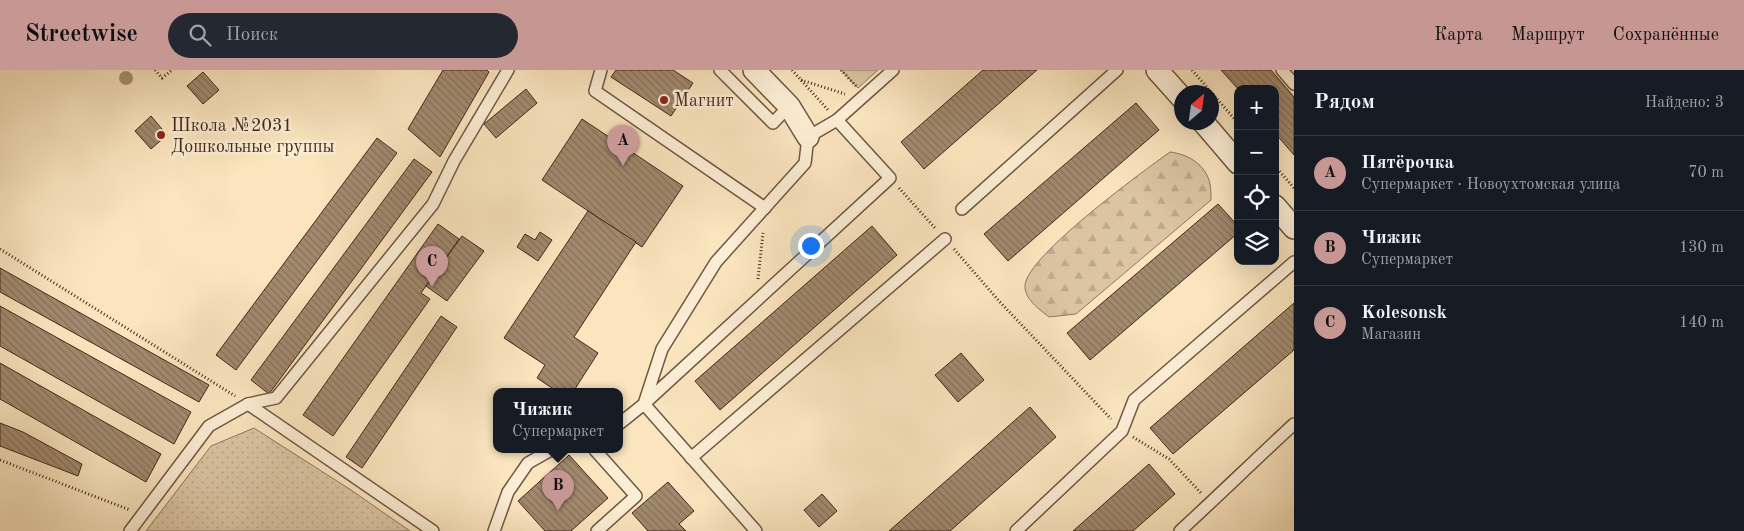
<!DOCTYPE html>
<html lang="ru">
<meta charset="utf-8">
<style>
body{margin:0;font-family:"Old Standard TT",serif;background:#242831;color:#f1f3f6}
.controls{position:absolute;right:15px;top:15px;display:grid;overflow:hidden;border-radius:10px;box-shadow:0 5px 20px #0002}
.controls button{width:45px;height:45px;display:grid;place-items:center;padding:0;border:0;border-bottom:1px solid #363941;background:#171b24;color:#f1f3f6;font:25px sans-serif}
.compass{position:absolute;left:1174px;top:15px;width:45px;height:45px;border-radius:50%;background:#171b24;box-shadow:0 5px 20px #0002;rotate:29deg}
.you{position:absolute;left:810px;top:175px;width:18px;height:18px;margin:-12px;border:4px solid #fff;border-radius:50%;background:#1a73e8;box-shadow:0 0 0 8px #1a73e833}
.badge{display:grid;place-items:center;width:32px;height:32px;border-radius:50%;background:#c59692;color:#111;font-size:16px;font-weight:700}
.pin{position:absolute;translate:-50% -41px;filter:drop-shadow(0 1px 2px #0008)}
.pin::after{content:'';position:absolute;top:26px;width:18px;height:15px;background:inherit;clip-path:polygon(0 0,100% 0,50% 100%)}
.popup{position:absolute;left:493px;top:318px;width:130px;height:65px;box-sizing:border-box;display:grid;place-content:center;border-radius:10px;background:#171b24;filter:drop-shadow(0 1px 4px #0005);font-size:16px;white-space:nowrap;color:#9ea1a6}
.popup b{font-size:19px;color:#f1f3f6}
.popup::after{content:'';position:absolute;left:50%;top:100%;margin-left:-10px;border:10px solid transparent;border-top-color:#171b24}
.list{margin:0;padding:0;list-style:none}
h2{display:flex;justify-content:space-between;align-items:center;height:65px;margin:0;padding:0 20px;font-size:21px}
h2 small{font-size:16px;font-weight:400;color:#9ea1a6}
.list li{display:grid;grid-template-columns:32px 1fr auto;gap:15px;align-items:center;box-sizing:border-box;height:75px;padding:0 20px;border-top:1px solid #363941}
.list b{display:block;font-size:19px;white-space:nowrap}
.list p{margin:0;font-size:16px;white-space:nowrap;color:#9ea1a6}
.list em{font-size:16px;font-style:normal;color:#9ea1a6}
.icon{flex:none;width:28px;height:28px;fill:none;stroke:currentColor;stroke-width:2;stroke-linecap:round;stroke-linejoin:round}
.map{position:relative;flex:none;width:1294px;height:461px;overflow:hidden}
header{display:flex;align-items:center;gap:30px;box-sizing:border-box;height:70px;padding:0 25px;background:#c59692;color:#111}
header strong{font-size:24px}
nav{display:flex;gap:28px;margin-inline-start:auto;font-size:18px}
.search{width:350px;height:45px;background:#242831;display:flex;align-items:center;gap:12px;box-sizing:border-box;padding:0 18px;border-radius:28px;color:#9ea1a6;font-size:19px}
main{display:flex}
aside{flex:1;background:#171b24}
.map>svg:first-child{display:block}
.grass{fill:url(#grass-dots);stroke:#8e765e}
.forest{fill:url(#forest-firs);stroke:#8e765e}
.park{fill:#dbc5a3;stroke:#8e765e}
.building{fill:url(#building-back-hatch);stroke:#422818}
.lines{fill:none;stroke-linecap:round;stroke-linejoin:round}
.lane-casing{stroke:#705742;stroke-width:14}
.street-casing{stroke:#705742;stroke-width:24}
.path{stroke:#422818;stroke-width:3;stroke-dasharray:1 2.5;stroke-linecap:butt}
.lane{stroke:#fceed5;stroke-width:11}
.street{stroke:#fceed5;stroke-width:21}
.tree{fill:#aa9276}
.poi-dot{fill:#8f2418;stroke:#fceed5;stroke-width:2}
.labels{text-anchor:middle;stroke-width:5;stroke-linejoin:round;paint-order:stroke}
.poi-label{font-size:18px;fill:#422818;stroke:#fceed5;text-anchor:start}
</style>
<header>
<strong>Streetwise</strong>
<div class="search"><svg class="icon" aria-label="search" viewBox="0 0 24 24"><circle cx="10" cy="10" r="6"/><path d="M15 15l6 6"/></svg>Поиск</div>
<nav><a>Карта</a><a>Маршрут</a><a>Сохранённые</a></nav>
</header>
<main>
<div class="map">
<svg width="1294" height="461" viewBox="0 0 1294 461">
<defs>
<pattern id="grass-dots" width="8" height="8" patternUnits="userSpaceOnUse" patternTransform="scale(1.25)"><rect width="8" height="8" fill="#dbc5a3"/><path d="M2 2h.1M6 6h.1" fill="none" stroke="#bda98c" stroke-width="1.8" stroke-linecap="round"/></pattern>
<pattern id="forest-firs" width="22" height="20" patternUnits="userSpaceOnUse" patternTransform="scale(1.25)"><rect width="22" height="20" fill="#dbc5a3"/><path d="M5 1l3.5 6h-7zM16 11l3.5 6h-7z" fill="#bda98c"/></pattern>
<pattern id="building-back-hatch" width="6" height="6" patternUnits="userSpaceOnUse" patternTransform="scale(1.25)"><rect width="6" height="6" fill="#a28a6f"/><path d="M-1 5l2 2M0 0l6 6M5-1l2 2" fill="none" stroke="#86715a"/></pattern>
</defs>
<rect width="100%" height="100%" fill="#fae5bf"/>
<filter id="stains"><feTurbulence type="fractalNoise" baseFrequency=".004" numOctaves="4"/><feColorMatrix values="0 0 0 0 .2 0 0 0 0 .09 0 0 0 0 .02 0 0 0 .5 -.17"/></filter>
<radialGradient id="worn" r=".72"><stop offset=".6" stop-color="#630" stop-opacity="0"/><stop offset="1" stop-color="#630" stop-opacity=".3"/></radialGradient>
<!-- grass -->
<polygon class="grass" points="254,358 351,420 410,461 146,461 211,376"/>
<!-- forest -->
<path class="forest" d="M 1170,82 C 1187,84 1206,94 1210,114 C 1211,119 1211,125 1211,130 L 1076,244 L 1049,247 C 1039,239 1024,229 1025,215 C 1028,185 1142,102 1170,82 Z"/>
<!-- park -->
<polygon class="park" points="841,0 878,0 858,18"/>
<!-- building -->
<g class="building">
<polygon points="443,0 487,0 489,2 440,87 408,59"/>
<polygon points="616,0 673,0 693,13 671,46 611,7"/>
<polygon points="983,0 1037,0 924,99 901,72"/>
<polygon points="1221,0 1271,0 1294,27 1294,85 1275,63 1275,19 1238,19"/>
<polygon points="203,2 219,20 203,34 187,16"/>
<polygon points="526,19 537,33 496,68 484,54"/>
<polygon points="1136,33 1159,60 1008,191 984,164"/>
<polygon points="151,46 167,65 151,79 135,61"/>
<polygon points="582,49 683,116 642,177 542,110"/>
<polygon points="377,68 397,83 236,300 216,285"/>
<polygon points="414,89 432,102 269,324 251,310"/>
<polygon points="1218,134 1238,156 1238,163 1090,290 1067,263"/>
<polygon points="588,141 636,172 574,267 598,283 573,322 558,322 537,308 545,295 504,268"/>
<polygon points="438,154 459,169 421,223 430,229 333,366 303,345"/>
<polygon points="872,156 897,185 720,340 695,311"/>
<polygon points="540,162 552,170 538,191 517,177 525,164 535,170"/>
<polygon points="462,166 484,181 447,231 426,216"/>
<polygon points="0,198 209,315 199,332 0,222"/>
<polygon points="1294,233 1294,280 1173,384 1150,358"/>
<polygon points="0,236 191,342 174,374 0,276"/>
<polygon points="441,246 457,257 362,398 346,387"/>
<polygon points="961,283 984,310 958,332 935,305"/>
<polygon points="0,293 161,384 146,412 0,329"/>
<polygon points="1030,337 1056,367 1002,415 950,461 889,461"/>
<polygon points="0,353 23,362 82,394 78,406 0,376"/>
<polygon points="569,385 608,428 571,461 545,461 518,431"/>
<polygon points="1149,394 1175,424 1157,440 1133,461 1073,461"/>
<polygon points="668,412 694,441 679,454 686,461 648,461 632,443"/>
<polygon points="822,424 837,441 819,457 804,440"/>
</g>
<g class="lines">
<!-- lane casing -->
<g class="lane-casing">
<g id="lane">
<polyline points="601,0 595,21 765,138"/>
<polyline points="720,0 773,53 789,36"/>
<polyline points="1282,0 1294,14"/>
<polyline points="837,50 893,0"/>
<polyline points="962,139 1117,0"/>
<polyline points="248,334 276,328 433,134 454,91 508,0"/>
<polyline points="619,354 644,334 662,279 716,192 805,93 808,67 837,50 890,108 644,334 756,461"/>
<polyline points="595,380 636,426 597,461"/>
<polyline points="691,388 945,169"/>
<polyline points="130,461 209,356 248,334 433,461"/>
<polyline points="494,461 508,422 528,393 551,380"/>
<polyline points="1016,461 1122,361 1134,330 1294,192"/>
<path d="M 1180,461 C 1218,426 1255,390 1294,354"/>
</g>
</g>
<!-- street casing -->
<g class="street-casing">
<g id="street">
<polyline points="754,0 789,36 808,67"/>
<polyline points="1157,0 1182,28"/>
<polyline points="1203,52 1238,93"/>
<polyline points="1275,136 1294,158"/>
</g>
</g>
<!-- path -->
<g class="path">
<polyline points="155,0 162,8 172,0"/>
<polyline points="792,0 828,40"/>
<polyline points="841,0 856,16"/>
<polyline points="1192,0 1238,53"/>
<polyline points="801,10 845,24"/>
<polyline points="1275,96 1294,118"/>
<polyline points="899,118 935,158"/>
<polyline points="0,179 235,326"/>
<polyline points="954,179 999,231 1111,349"/>
<polyline points="758,209 763,163"/>
<polyline points="1133,367 1169,389 1201,423"/>
<polyline points="0,390 130,440"/>
</g>
<!-- lane -->
<use href="#lane" class="lane"/>
<!-- street -->
<use href="#street" class="street"/>
</g>
<!-- trees -->
<circle class="tree" cx="126" cy="8" r="7"/>
<!-- markers -->
<g class="poi-dot">
<circle cx="664" cy="30" r="5"/>
<circle cx="161" cy="65" r="5"/>
</g>
<g class="labels">
<!-- poi labels -->
<g class="poi-label">
<text x="674" y="36">Магнит</text>
<text x="171" y="61">Школа №2031<tspan x="171" dy="21">Дошкольные группы</tspan></text>
</g>
</g>
<rect width="100%" height="100%" filter="url(#stains)"/>
<rect width="100%" height="100%" fill="url(#worn)"/>
</svg>
<div class="controls">
<button>+</button>
<button>−</button>
<button><svg class="icon" aria-label="locate" viewBox="0 0 24 24"><circle cx="12" cy="12" r="6"/><path d="M12 2v4M12 18v4M2 12h4M18 12h4"/></svg></button>
<button><svg class="icon" aria-label="layers" viewBox="0 0 24 24"><path d="M12 4l9 5-9 5-9-5zM3 14l9 5 9-5"/></svg></button>
</div>
<svg class="compass" viewBox="-18 -18 36 36"><path d="M0-13l5 13h-10z" fill="#e53935"/><path d="M0 13l5-13h-10z" fill="#9ea1a6"/></svg>
<div class="you"></div>
<div class="pin badge" style="left:623px;top:96px">A</div>
<div class="pin badge" style="left:558px;top:441px">B</div>
<div class="popup"><b>Чижик</b>Супермаркет</div>
<div class="pin badge" style="left:432px;top:217px">C</div>
</div>
<aside>
<h2>Рядом<small>Найдено: 3</small></h2>
<ul class="list">
<li><span class="badge">A</span><div><b>Пятёрочка</b><p>Супермаркет · Новоухтомская улица</p></div><em>70 m</em></li>
<li><span class="badge">B</span><div><b>Чижик</b><p>Супермаркет</p></div><em>130 m</em></li>
<li><span class="badge">C</span><div><b>Kolesonsk</b><p>Магазин</p></div><em>140 m</em></li>
</ul>
</aside>
</main>
